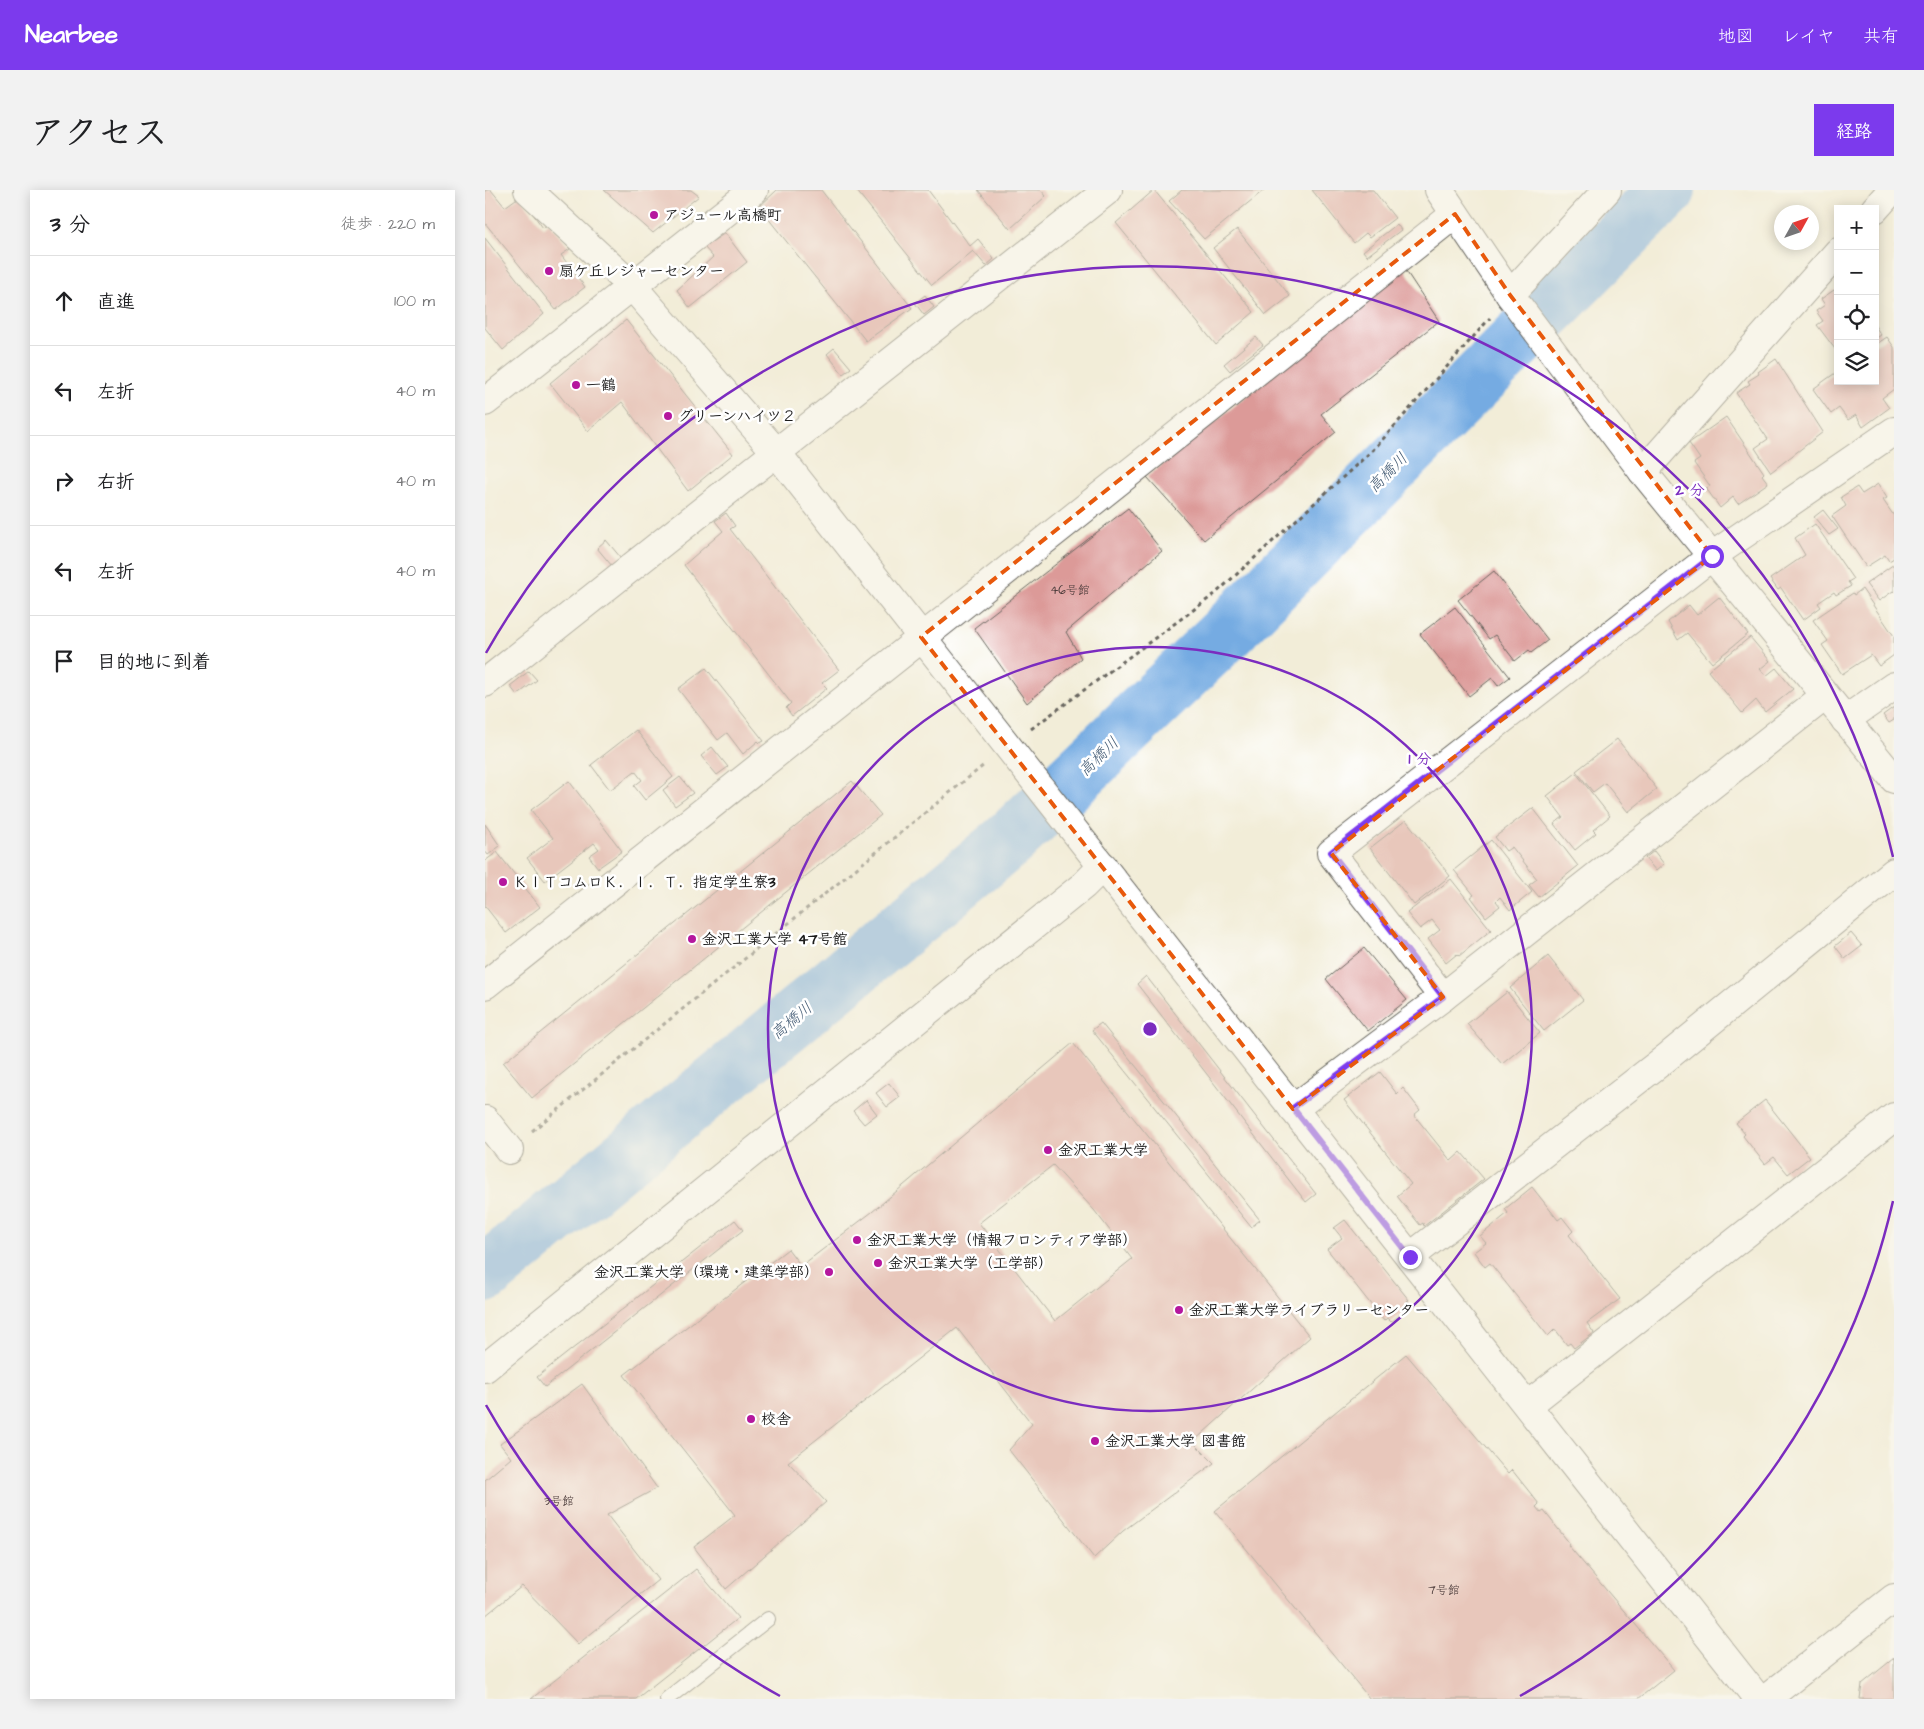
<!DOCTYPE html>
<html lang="ja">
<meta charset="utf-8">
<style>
body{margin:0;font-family:"Architects Daughter","Klee One",sans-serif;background:#f2f2f2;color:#202124}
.controls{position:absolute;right:15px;top:15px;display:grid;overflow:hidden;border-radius:0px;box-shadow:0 2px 12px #0003}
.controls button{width:45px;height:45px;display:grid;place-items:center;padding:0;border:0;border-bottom:1px solid #e0e0e0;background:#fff;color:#202124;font:25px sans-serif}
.compass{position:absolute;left:1289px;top:15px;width:45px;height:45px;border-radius:50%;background:#fff;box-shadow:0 2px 12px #0003;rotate:50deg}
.stop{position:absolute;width:15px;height:15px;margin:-11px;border:4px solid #7c3aed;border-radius:50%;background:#fff}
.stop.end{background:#7c3aed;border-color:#fff;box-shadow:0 1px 5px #0008}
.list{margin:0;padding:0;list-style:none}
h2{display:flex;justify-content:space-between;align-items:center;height:65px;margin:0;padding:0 20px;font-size:21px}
h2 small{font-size:16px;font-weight:400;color:#757577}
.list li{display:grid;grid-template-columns:32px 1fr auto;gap:15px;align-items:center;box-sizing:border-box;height:90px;padding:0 20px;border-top:1px solid #e0e0e0}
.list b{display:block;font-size:19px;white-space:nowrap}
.list em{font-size:16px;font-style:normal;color:#757577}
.icon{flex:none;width:28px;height:28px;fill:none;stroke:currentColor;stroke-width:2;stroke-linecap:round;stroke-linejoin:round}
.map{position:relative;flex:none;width:1409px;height:1509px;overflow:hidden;border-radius:0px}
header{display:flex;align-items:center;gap:30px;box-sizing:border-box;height:70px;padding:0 25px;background:#7c3aed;color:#fff}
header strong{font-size:24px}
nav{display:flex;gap:28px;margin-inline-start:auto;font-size:18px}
.intro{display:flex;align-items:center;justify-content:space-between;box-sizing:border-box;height:120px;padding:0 30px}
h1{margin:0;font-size:35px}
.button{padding:12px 22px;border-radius:0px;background:#7c3aed;color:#fff;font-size:18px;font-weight:700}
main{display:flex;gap:30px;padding:0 30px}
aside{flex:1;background:#fff;border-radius:0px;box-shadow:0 2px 12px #0003}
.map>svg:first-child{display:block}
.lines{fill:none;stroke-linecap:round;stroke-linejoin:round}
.river{stroke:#74abe2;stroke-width:58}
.building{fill:#dc9a98;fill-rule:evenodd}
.service-casing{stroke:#67655e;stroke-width:16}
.minor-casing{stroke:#67655e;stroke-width:30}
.path{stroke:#67655e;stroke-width:3;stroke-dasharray:4 4;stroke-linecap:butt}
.service{stroke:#fff;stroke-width:14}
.minor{stroke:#fff;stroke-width:28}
.route{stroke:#7c3aed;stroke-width:6}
.marked{fill:none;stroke:#e8590c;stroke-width:4;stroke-dasharray:10 6;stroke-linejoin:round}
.ring{fill:none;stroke:#7b2cbf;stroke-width:2.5}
.poi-dot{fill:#b5179e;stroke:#fff;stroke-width:2}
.labels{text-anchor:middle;stroke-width:5;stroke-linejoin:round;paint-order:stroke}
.number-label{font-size:12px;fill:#4c3c3b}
.poi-label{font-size:15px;font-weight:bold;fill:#1c1c1c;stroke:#fff;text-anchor:start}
.water-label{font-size:16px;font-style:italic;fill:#445c75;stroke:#fff}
.centre{fill:#7b2cbf;stroke:#fff;stroke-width:2.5}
.ring-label{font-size:15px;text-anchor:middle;font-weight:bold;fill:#7b2cbf;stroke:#fff;stroke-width:5;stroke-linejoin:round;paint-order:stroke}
</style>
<header>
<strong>Nearbee</strong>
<nav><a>地図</a><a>レイヤ</a><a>共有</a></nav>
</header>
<div class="intro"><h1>アクセス</h1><a class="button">経路</a></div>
<main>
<aside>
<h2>3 分<small>徒歩 · 220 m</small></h2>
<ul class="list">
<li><svg class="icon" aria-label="ahead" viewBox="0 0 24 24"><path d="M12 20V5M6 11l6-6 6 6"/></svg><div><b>直進</b></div><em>100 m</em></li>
<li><svg class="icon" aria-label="left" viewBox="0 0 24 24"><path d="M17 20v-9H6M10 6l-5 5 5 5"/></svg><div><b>左折</b></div><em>40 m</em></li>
<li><svg class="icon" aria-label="right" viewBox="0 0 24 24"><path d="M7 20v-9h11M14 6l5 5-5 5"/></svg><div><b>右折</b></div><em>40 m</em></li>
<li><svg class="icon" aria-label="left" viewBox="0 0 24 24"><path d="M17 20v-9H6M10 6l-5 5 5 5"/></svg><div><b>左折</b></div><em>40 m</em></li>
<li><svg class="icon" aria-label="arrive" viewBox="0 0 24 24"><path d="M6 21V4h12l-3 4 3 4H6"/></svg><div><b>目的地に到着</b></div></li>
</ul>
</aside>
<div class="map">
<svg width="1409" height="1509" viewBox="0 0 1409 1509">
<rect width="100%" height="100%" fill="#fff"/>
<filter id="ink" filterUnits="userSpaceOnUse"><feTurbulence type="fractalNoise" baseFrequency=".02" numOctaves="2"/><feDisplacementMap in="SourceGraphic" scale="10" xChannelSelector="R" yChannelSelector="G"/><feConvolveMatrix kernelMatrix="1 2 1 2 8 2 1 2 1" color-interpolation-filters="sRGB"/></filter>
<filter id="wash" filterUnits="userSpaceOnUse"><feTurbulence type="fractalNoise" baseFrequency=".0096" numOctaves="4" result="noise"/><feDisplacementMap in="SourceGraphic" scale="20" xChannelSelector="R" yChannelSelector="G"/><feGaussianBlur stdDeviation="1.12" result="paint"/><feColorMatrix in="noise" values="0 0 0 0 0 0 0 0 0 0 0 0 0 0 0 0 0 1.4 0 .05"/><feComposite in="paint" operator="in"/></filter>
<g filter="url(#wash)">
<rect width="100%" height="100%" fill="#f2edd8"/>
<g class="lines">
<!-- river -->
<polyline class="river" points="0,1084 523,651 741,443 1182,0"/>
</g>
<g id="blocks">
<!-- building -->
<g class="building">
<polygon points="0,0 6,0 20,17 35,6 58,38 64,33 85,59 76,65 100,97 71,120 0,33"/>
<polygon points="119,0 206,0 214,6 168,43"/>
<polygon points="292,0 336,0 427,118 381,151 274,17"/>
<polygon points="371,0 443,0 485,56 493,49 509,69 501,76 488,61 447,95"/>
<polygon points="493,0 556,0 561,6 525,39"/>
<polygon points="669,0 769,122 731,155 631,33"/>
<polygon points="697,0 779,0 719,49 684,11"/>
<polygon points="827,0 888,0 910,28 885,47 881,43 869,53"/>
<polygon points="912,34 916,40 882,66 878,61"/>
<polygon points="752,39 805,106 781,125 728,58"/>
<polygon points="240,43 262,72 205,118 192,100 228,67 219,57"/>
<polygon points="0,48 59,124 18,160 0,138"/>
<polygon points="919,78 954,131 836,224 851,242 719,350 662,287"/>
<polygon points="1349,100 1353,105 1353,163 1332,135 1338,131 1331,121 1340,115 1336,109"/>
<polygon points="440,105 449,117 439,125 430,113"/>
<polygon points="141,130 248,264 203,301 137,212 103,241 65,193"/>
<polygon points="1390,136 1396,145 1390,149"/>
<polygon points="771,147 778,155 745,181 739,174"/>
<polygon points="1402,147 1409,157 1409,199 1397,208 1404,218 1378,237 1371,225 1363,230 1354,218 1346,224 1328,199 1353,181 1353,191 1390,191 1390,155"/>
<polygon points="349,158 366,178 358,184 342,164"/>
<polygon points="1291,169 1338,242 1286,282 1270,258 1283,249 1251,203 1265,194 1263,191 1274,184 1273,182"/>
<polygon points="1241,227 1279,283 1277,285 1283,293 1253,314 1248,307 1235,318 1221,298 1225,296 1209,273 1215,269 1204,253"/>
<polygon points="1393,294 1402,308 1398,310 1409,326 1409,368 1404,371 1400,365 1381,377 1347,326 1361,316 1356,307 1372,297 1377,304"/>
<polygon points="643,318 677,361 581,442 596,468 542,513 489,438"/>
<polygon points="1338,320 1353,339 1344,345 1329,327"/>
<polygon points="241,323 250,336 245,339 354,480 337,493 342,498 307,526 301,518 306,513 199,375 238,341 230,331"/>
<polygon points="1330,334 1368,389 1363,392 1366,396 1351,405 1349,402 1333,413 1336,417 1318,430 1296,398 1293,400 1285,389 1320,365 1310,348"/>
<polygon points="121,350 136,368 127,376 112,358"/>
<polygon points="1409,374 1409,402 1408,401 1394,411 1381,394"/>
<polygon points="1009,381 1063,450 1046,463 1044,460 1030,471 1010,445 1004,449 973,410"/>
<polygon points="1377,399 1409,446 1409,465 1394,476 1386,465 1357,484 1337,455 1343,451 1328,430 1368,403 1369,405"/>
<polygon points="1234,407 1263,444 1227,473 1202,443 1193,450 1183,432 1204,415 1212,425"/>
<polygon points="970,417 1025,487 1013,496 1007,488 984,506 935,444"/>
<polygon points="1265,447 1285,471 1275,479 1281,486 1291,478 1308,499 1280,522 1271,510 1257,523 1223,481"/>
<polygon points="221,478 279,551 275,553 273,551 258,564 242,543 233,550 193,499"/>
<polygon points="44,481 52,490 32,505 25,496"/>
<polygon points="1409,517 1409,530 1404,533 1398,525"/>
<polygon points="151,540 188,587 160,610 149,596 157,590 150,581 125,600 106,575"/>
<polygon points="1132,549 1172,599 1143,622 1120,593 1108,602 1091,581"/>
<polygon points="227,557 243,577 232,585 216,566"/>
<polygon points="1091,583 1125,626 1108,640 1111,643 1090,660 1069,634 1078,627 1062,606"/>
<polygon points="195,587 208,603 190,616 178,600"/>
<polygon points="84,591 137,661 113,678 104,666 114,659 109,653 60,691 42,668 68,648 46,620"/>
<polygon points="367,591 396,625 47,908 18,873"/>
<polygon points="1048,618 1093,676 1054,707 1044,695 1052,689 1027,657 1021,661 1010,647"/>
<polygon points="921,630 965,686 929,715 885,658"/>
<polygon points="0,634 15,656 3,665 0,661"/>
<polygon points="1006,650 1047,702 1025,720 1015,707 1011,711 1015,716 1001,727 986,707 989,705 969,680"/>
<polygon points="1169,661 1179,674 1171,681 1160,668"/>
<polygon points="12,662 55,717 21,743 0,716 0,671"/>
<polygon points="966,689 1006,740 974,766 972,764 961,773 943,749 955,740 947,730 935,739 922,723"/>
<polygon points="1366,743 1377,756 1360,769 1350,756"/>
<polygon points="879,758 922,810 883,841 841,789"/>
<polygon points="1063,766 1098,810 1059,841 1025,798"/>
<polygon points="661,786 831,1004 821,1012 652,794"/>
<polygon points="1022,802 1055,843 1017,874 982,834"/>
<polygon points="616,833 775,1030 766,1037 607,840"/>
<path d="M 588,853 L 825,1147 L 708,1252 L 729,1273 L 638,1341 L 609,1368 L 524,1260 L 547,1234 L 472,1138 L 303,1272 L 341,1312 L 241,1399 L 209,1357 L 250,1325 L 139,1185 L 303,1059 L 316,1076 L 387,1022 ZM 568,975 L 609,1020 L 647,1069 L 570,1131 L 494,1033 Z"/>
<polygon points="895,882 912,904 918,898 935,920 929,925 966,971 976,962 999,989 939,1036 938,1033 935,1035 912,1006 926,994 859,910"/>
<polygon points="404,893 415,907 402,917 391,903"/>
<polygon points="381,910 392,924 379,934 368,921"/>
<polygon points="1280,910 1325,967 1303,984 1289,967 1280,974 1258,946 1260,944 1251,933"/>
<polygon points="1047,997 1073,1030 1077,1027 1088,1041 1084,1045 1135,1109 1102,1133 1109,1143 1089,1158 1085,1153 1082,1155 1070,1139 1063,1146 1005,1073 1000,1077 989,1062 1001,1053 995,1046 1023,1023 1020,1019"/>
<polygon points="250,1030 258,1040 60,1197 52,1187"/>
<polygon points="860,1030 924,1110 922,1111 926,1116 906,1132 902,1128 899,1131 842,1059 857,1048 849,1038"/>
<polygon points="921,1164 1023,1284 1027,1280 1054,1314 1051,1317 1056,1323 1059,1321 1085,1354 1083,1355 1189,1480 1153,1509 885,1509 730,1321"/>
<polygon points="97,1194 172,1298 122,1325 173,1390 93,1454 37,1396 0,1426 0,1290 26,1268 15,1254"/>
<polygon points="211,1379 253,1428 151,1509 46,1509"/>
<polygon points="1409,1468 1409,1509 1375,1509 1377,1494"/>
</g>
</g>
</g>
<g filter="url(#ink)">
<use href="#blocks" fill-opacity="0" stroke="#67655e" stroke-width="1"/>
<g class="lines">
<!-- service casing -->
<g class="service-casing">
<polyline id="service" points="182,1509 283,1429"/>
</g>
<!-- minor casing -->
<g class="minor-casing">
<g id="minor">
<polyline points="43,0 148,97 291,262 1273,1509"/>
<polyline points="954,0 1025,105 1158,282 1409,589"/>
<polyline points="1390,19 1407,0"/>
<polyline points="1025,105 1122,0"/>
<polyline points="0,212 269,0"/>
<polyline points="1158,282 1353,62"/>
<polyline points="0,493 623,0"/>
<polyline points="1360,530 1409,496"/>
<polyline points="0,795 970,24"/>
<polyline points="958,807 1340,506"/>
<polyline points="808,919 958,807 846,663 1227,366 1409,241"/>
<polyline points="0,930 24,960"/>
<polyline points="925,1067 1181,868 1409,682"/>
<polyline points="0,1178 599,695 618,676"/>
<polyline points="1043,1215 1409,927"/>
<polyline points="1281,1509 1409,1408"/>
</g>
</g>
<!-- path -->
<g class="path">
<polyline points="546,539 730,404 890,258 1005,128"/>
<polyline points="47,941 499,575"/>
</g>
<!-- service -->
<use href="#service" class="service"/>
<!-- minor -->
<use href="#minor" class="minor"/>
</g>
</g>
<g class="lines" filter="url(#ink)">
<!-- route -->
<polyline class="route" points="925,1067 808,918 958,807 846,662 1227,366"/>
</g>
<!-- marked area -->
<path d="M0 0H1409V1509H0ZM 970,24 L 1025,105 L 1227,366 L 846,663 L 958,807 L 808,919 L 436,447 Z" fill="#f2edd8" fill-opacity=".55" fill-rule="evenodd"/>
<path class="marked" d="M 970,24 L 1025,105 L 1227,366 L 846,663 L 958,807 L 808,919 L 436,447 Z"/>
<!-- distance rings -->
<g class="ring">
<circle cx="665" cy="839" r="382"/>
<path d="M1408 1011A763 763 0 0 1 1035 1506M295 1506A763 763 0 0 1 1 1215M1 463A763 763 0 0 1 1408 667"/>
</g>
<!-- markers -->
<g class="poi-dot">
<circle cx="169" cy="25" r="5"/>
<circle cx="64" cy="81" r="5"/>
<circle cx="91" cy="195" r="5"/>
<circle cx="183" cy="226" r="5"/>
<circle cx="18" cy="692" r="5"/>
<circle cx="207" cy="749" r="5"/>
<circle cx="563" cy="960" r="5"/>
<circle cx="372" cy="1050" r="5"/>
<circle cx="393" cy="1073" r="5"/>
<circle cx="344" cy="1082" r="5"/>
<circle cx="694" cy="1120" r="5"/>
<circle cx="266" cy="1229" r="5"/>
<circle cx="610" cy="1251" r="5"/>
</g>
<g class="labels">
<!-- number labels -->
<g class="number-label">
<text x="585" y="404">46号館</text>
<text x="74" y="1315">3号館</text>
<text x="959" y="1404">7号館</text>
</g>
<!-- poi labels -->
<g class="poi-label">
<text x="179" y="30">アジュール高橋町</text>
<text x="74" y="86">扇ケ丘レジャーセンター</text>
<text x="101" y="200">一鶴</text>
<text x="193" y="231">グリーンハイツ２</text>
<text x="28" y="697">ＫＩＴコムロＫ．Ｉ．Ｔ．指定学生寮3</text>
<text x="217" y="754">金沢工業大学 47号館</text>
<text x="573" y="965">金沢工業大学</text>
<text x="382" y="1055">金沢工業大学（情報フロンティア学部）</text>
<text x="403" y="1078">金沢工業大学（工学部）</text>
<text x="334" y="1087" text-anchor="end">金沢工業大学（環境・建築学部）</text>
<text x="704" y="1125">金沢工業大学ライブラリーセンター</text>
<text x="276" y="1234">校舎</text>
<text x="620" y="1256">金沢工業大学 図書館</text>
</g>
<!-- water labels -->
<g class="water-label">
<text transform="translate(902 282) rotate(-45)" y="6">高橋川</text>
<text transform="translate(613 566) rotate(-44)" y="6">高橋川</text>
<text transform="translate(306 830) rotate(-40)" y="6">高橋川</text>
</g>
</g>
<circle cx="665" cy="839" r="8" class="centre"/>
<g class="ring-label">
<text x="1205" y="305">2 分</text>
<text x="935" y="574">1 分</text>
</g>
</svg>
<div class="controls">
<button>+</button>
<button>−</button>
<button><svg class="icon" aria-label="locate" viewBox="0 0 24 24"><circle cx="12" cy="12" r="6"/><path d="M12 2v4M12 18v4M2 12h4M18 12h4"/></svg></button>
<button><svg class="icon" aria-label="layers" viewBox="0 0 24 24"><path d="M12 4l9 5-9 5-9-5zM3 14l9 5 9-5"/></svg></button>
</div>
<svg class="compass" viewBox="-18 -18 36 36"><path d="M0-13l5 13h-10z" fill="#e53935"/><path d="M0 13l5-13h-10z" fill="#757577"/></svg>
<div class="stop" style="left:1227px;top:366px"></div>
<div class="stop end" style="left:925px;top:1067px"></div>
</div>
</main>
